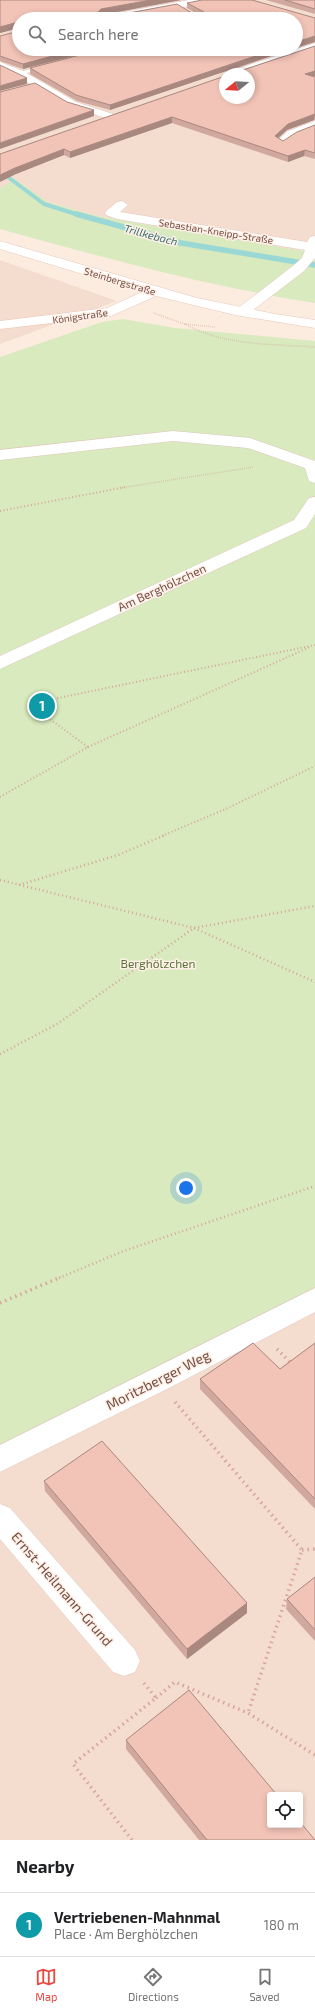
<!DOCTYPE html>
<meta charset="utf-8">
<style>
body{margin:0;font-family:"Exo 2",sans-serif;background:#f2f2f2;color:#202124}
.controls{position:absolute;right:12px;bottom:12px;display:grid;overflow:hidden;border-radius:4px;box-shadow:0 2px 6px #0003}
.controls button{width:36px;height:36px;display:grid;place-items:center;padding:0;border:0;border-bottom:1px solid #e0e0e0;background:#fff;color:#202124;font:20px sans-serif}
.compass{position:absolute;left:219px;top:68px;width:36px;height:36px;border-radius:50%;background:#fff;box-shadow:0 2px 6px #0003;rotate:252deg}
.you{position:absolute;left:186px;top:1188px;width:14px;height:14px;margin:-10px;border:3px solid #fff;border-radius:50%;background:#1a73e8;box-shadow:0 0 0 6px #1a73e833}
.badge{display:grid;place-items:center;width:26px;height:26px;border-radius:50%;background:#ea4741;color:#fff;font-size:13px;font-weight:700}
.pin{position:absolute;translate:-50% -50%;border:2px solid #fff;box-shadow:0 1px 4px #0006}
.list{margin:0;padding:0;list-style:none}
h2{display:flex;justify-content:space-between;align-items:center;height:52px;margin:0;padding:0 16px;font-size:17px}
h2 small{font-size:13px;font-weight:400;color:#757577}
.list li{display:grid;grid-template-columns:26px 1fr auto;gap:12px;align-items:center;box-sizing:border-box;height:64px;padding:0 16px;border-top:1px solid #e0e0e0}
.list b{display:block;font-size:15px;white-space:nowrap}
.list p{margin:0;font-size:13px;white-space:nowrap;color:#757577}
.list em{font-size:13px;font-style:normal;color:#757577}
.icon{flex:none;width:22px;height:22px;fill:none;stroke:currentColor;stroke-width:2;stroke-linecap:round;stroke-linejoin:round}
.map{position:relative;flex:none;width:315px;height:1840px;overflow:hidden}
.search{position:absolute;background:#fff;box-shadow:0 2px 6px #0003;left:12px;right:12px;top:12px;height:44px;display:flex;align-items:center;gap:10px;box-sizing:border-box;padding:0 14px;border-radius:22px;color:#757577;font-size:15px}
.sheet{height:116px;background:#fff}
nav{display:flex;justify-content:space-around;align-items:center;box-sizing:border-box;height:56px;border-top:1px solid #e0e0e0;background:#fff;font-size:11px;color:#757577}
nav a{display:grid;justify-items:center;gap:2px}
nav .on{color:#ea4741}
.map>svg:first-child{display:block}
.residential{fill:#f4dcce;fill-rule:evenodd}
.green{fill:#d8eabe}
.lines{fill:none;stroke-linecap:round;stroke-linejoin:round}
.stream-far1{stroke:#9ad8d6;stroke-width:4}
.stream{stroke:#9ad8d6;stroke-width:5.5}
.lane-casing{stroke:#e2c8be;stroke-width:1}
.street-casing{stroke:#e2c8be;stroke-width:1}
.secondary-casing{stroke:#e8c8bb;stroke-width:1}
.path-far3{stroke:#d7a69a;stroke-width:1.5;stroke-dasharray:0.5 1.5;stroke-linecap:butt}
.path-far2{stroke:#d7a69a;stroke-width:2;stroke-dasharray:1 2.5;stroke-linecap:butt}
.path-far1{stroke:#d7a69a;stroke-width:2.5;stroke-dasharray:1 3;stroke-linecap:butt}
.path{stroke:#d7a69a;stroke-width:3.5;stroke-dasharray:1.5 4;stroke-linecap:butt}
.lane{fill:#fff;fill-rule:evenodd}
.street{fill:#fff;fill-rule:evenodd}
.secondary{fill:#fff;fill-rule:evenodd}
.wall{fill:#d0a89d}
.shaded-wall{fill:#a98880}
.building{fill:#f2c3b7;stroke:#a98880}
.labels{text-anchor:middle;stroke-width:3;stroke-linejoin:round;paint-order:stroke}
.far-street-label{font-size:10px;fill:#734e47;stroke:#fff0e6}
.far-water-label{font-size:11px;font-style:italic;fill:#387271;stroke:#fff0e6}
.street-label{font-size:12px;fill:#734e47;stroke:#fff0e6}
.park-label{font-size:12px;fill:#57743c;stroke:#fff0e6}
.near-street-label{font-size:14px;fill:#734e47;stroke:#fff0e6}
</style>
<div class="map">
<svg width="315" height="1840" viewBox="0 0 315 1840">
<rect width="100%" height="100%" fill="#fcecdf"/>
<!-- residential -->
<g class="residential">
<path d="M 0,0 L 315,0 L 315,253 L 97,216 L 48,202 L 15,179 L 0,188 ZM 19,19 L 296,19 L 296,49 L 19,49 ZM 225,74 L 249,74 L 249,98 L 225,98 Z"/>
<polygon points="0,260 117,301 0,344"/>
<path d="M 315,1288 L 315,1840 L 0,1840 L 0,1445 ZM 270,1795 L 300,1795 L 300,1825 L 270,1825 Z"/>
</g>
<!-- green -->
<g class="green">
<path d="M 15,179 L 48,202 L 97,216 L 315,253 L 315,303 C 207,286 105,258 0,229 L 0,188 Z"/>
<polygon points="123,319 175,328 315,341 315,1288 0,1445 0,357 102,322"/>
</g>
<g class="lines">
<!-- stream-far1 -->
<polyline class="stream-far1" points="0,171 44,204 79,215"/>
<!-- stream -->
<polyline class="stream" points="76,214 181,243 315,265"/>
<!-- lane casing -->
<g class="lane-casing">
<polygon id="lane" points="45,65 48,67 47,68 19,75 16,73"/>
</g>
<!-- street casing -->
<g class="street-casing">
<g id="street">
<polygon points="189,0 211,0 206,3 118,19 96,19 101,16"/>
<polygon points="315,43 315,50 242,74 225,74 227,72"/>
<polygon points="0,62 23,71 76,102 113,114 115,116 109,119 68,106 15,75 0,69"/>
<polygon points="315,121 315,129 296,137 282,146 276,142 288,131"/>
<polygon points="122,201 128,205 120,212 307,242 310,237 315,236 315,258 304,271 247,315 237,315 235,312 237,309 294,265 302,258 305,250 117,219 106,215 105,212 117,202"/>
<polygon points="173,431 250,438 315,461 315,483 309,481 305,468 248,448 173,441 0,460 0,450"/>
<polygon points="315,497 315,514 306,528 0,669 0,656 294,520 309,498"/>
<polygon points="315,1288 315,1312 167,1389 0,1472 0,1445"/>
<polygon points="0,1504 10,1508 135,1650 140,1661 135,1672 124,1676 113,1672 0,1539"/>
</g>
</g>
<!-- secondary casing -->
<g class="secondary-casing">
<polygon id="secondary" points="0,241 197,298 275,314 315,320 315,328 235,315 156,296 111,316 0,329 0,321 107,308 142,292 0,249"/>
</g>
<!-- path-far3 -->
<g class="path-far3">
<polyline points="154,313 184,324 215,327"/>
<path d="M 185,324 C 224,346 272,344 315,347"/>
<polyline points="120,488 254,467"/>
</g>
<!-- path-far2 -->
<g class="path-far2">
<polyline points="0,511 126,487"/>
<polyline points="88,747 310,647"/>
<polyline points="0,797 88,747 29,704 315,645"/>
<polyline points="162,836 228,808 315,766"/>
</g>
<!-- path-far1 -->
<g class="path-far1">
<polyline points="0,880 194,928 315,982"/>
<polyline points="19,885 118,855 165,835"/>
<polyline points="0,1054 57,1024 194,928 315,906"/>
<polyline points="59,1278 121,1252 315,1186"/>
</g>
<!-- path -->
<g class="path">
<polyline points="0,1303 61,1277"/>
<polyline points="277,1349 292,1364"/>
<polyline points="175,1402 302,1550 248,1713"/>
<polyline points="302,1550 315,1549"/>
<polyline points="156,1698 175,1682 248,1713 315,1755"/>
<polyline points="132,1840 73,1764 156,1698 143,1682"/>
</g>
<!-- lane -->
<use href="#lane" class="lane"/>
<!-- street -->
<use href="#street" class="street"/>
<!-- secondary -->
<use href="#secondary" class="secondary"/>
</g>
<!-- wall -->
<g class="wall">
<polygon points="0,0 181,0 101,15 199,15 187,8 187,3 315,18 315,42 19,19 19,28 0,33"/>
<polygon points="266,0 315,0 315,14"/>
<polygon points="0,36 19,49 292,49 231,70 243,70 315,46 315,76 313,77 315,77 315,120 314,120 287,130 278,138 283,141 315,125 315,159 304,156 288,162 172,123 70,158 64,155 16,174 0,154 225,98 226,71 110,110 77,101 30,74 30,68 98,50 97,50 23,69 0,61"/>
<polygon points="315,1343 315,1509 200,1389 200,1379 280,1369"/>
<polygon points="44,1481 247,1603 247,1613 187,1659 45,1491"/>
<polygon points="315,1577 315,1641 286,1609 287,1599"/>
<polygon points="126,1740 315,1840 199,1840 126,1749"/>
</g>
<!-- shaded-wall -->
<g class="shaded-wall">
<polygon points="151,0 181,0 101,15 95,15 101,9"/>
<polygon points="18,22 19,28 0,33 0,27"/>
<polygon points="315,36 315,42 296,48 296,42"/>
<polygon points="78,49 97,49 97,50 23,69 23,64"/>
<polygon points="276,49 292,49 110,110 110,105"/>
<polygon points="315,71 315,76 304,80 305,74"/>
<polygon points="27,78 27,84 0,91 0,86"/>
<polygon points="94,110 94,116 0,149 0,143"/>
<polygon points="315,114 314,120 287,130 274,142 275,136 288,124"/>
<polygon points="172,117 172,123 70,158 70,152"/>
<polygon points="64,149 64,155 16,174 0,182 0,175 15,168"/>
<polygon points="305,150 304,156 288,162 288,156"/>
<polygon points="247,1603 247,1613 187,1659 187,1649"/>
</g>
<!-- building -->
<g class="building">
<polygon points="0,0 151,0 101,9 95,15 118,15 177,4 195,15 203,15 204,12 187,3 202,0 252,0 315,18 315,36 296,42 296,19 19,19 19,23 18,22 0,27"/>
<polygon points="285,0 315,0 315,9"/>
<polygon points="19,31 19,49 78,49 23,64 0,56 0,36"/>
<polygon points="315,46 315,71 305,74 315,77 315,114 288,124 275,136 283,141 297,132 315,125 315,153 305,150 288,156 172,117 70,152 64,149 15,168 0,175 0,154 225,76 225,98 249,98 249,74 226,74 227,70 243,70"/>
<polygon points="100,49 276,49 110,105 76,95 30,68 99,50"/>
<polygon points="0,65 27,78 0,86"/>
<polygon points="35,83 67,102 94,110 0,143 0,92"/>
<polygon points="253,1343 280,1369 315,1343 315,1499 200,1379"/>
<polygon points="102,1441 247,1603 187,1649 44,1481"/>
<polygon points="315,1577 315,1630 287,1599"/>
<polygon points="189,1690 277,1795 270,1795 270,1825 300,1825 300,1822 315,1840 207,1840 126,1740"/>
</g>
<g class="labels">
<!-- far-street labels -->
<g class="far-street-label">
<text transform="translate(216 231) rotate(9)" y="4">Sebastian-Kneipp-Straße</text>
<text transform="translate(120 281) rotate(17)" y="4">Steinbergstraße</text>
<text transform="translate(80 316) rotate(-8)" y="4">Königstraße</text>
</g>
<!-- far-water labels -->
<g class="far-water-label">
<text transform="translate(151 235) rotate(15)" y="4">Trillkebach</text>
</g>
<!-- street labels -->
<g class="street-label">
<text transform="translate(162 588) rotate(-25)" y="4">Am Berghölzchen</text>
</g>
<!-- park labels -->
<g class="park-label">
<text x="158" y="968">Berghölzchen</text>
</g>
<!-- near-street labels -->
<g class="near-street-label">
<text transform="translate(158 1380) rotate(-27)" y="5">Moritzberger Weg</text>
<text transform="translate(62 1589) rotate(49)" y="5">Ernst-Heilmann-Grund</text>
</g>
</g>
</svg>
<div class="controls">
<button><svg class="icon" aria-label="locate" viewBox="0 0 24 24"><circle cx="12" cy="12" r="6"/><path d="M12 2v4M12 18v4M2 12h4M18 12h4"/></svg></button>
</div>
<svg class="compass" viewBox="-18 -18 36 36"><path d="M0-13l5 13h-10z" fill="#e53935"/><path d="M0 13l5-13h-10z" fill="#757577"/></svg>
<div class="you"></div>
<div class="pin badge" style="left:42px;top:706px;background:#0f9aa8">1</div>
<div class="search"><svg class="icon" aria-label="search" viewBox="0 0 24 24"><circle cx="10" cy="10" r="6"/><path d="M15 15l6 6"/></svg>Search here</div>
</div>
<section class="sheet">
<h2>Nearby<small></small></h2>
<ul class="list">
<li><span class="badge" style="background:#0f9aa8">1</span><div><b>Vertriebenen-Mahnmal</b><p>Place · Am Berghölzchen</p></div><em>180 m</em></li>
</ul>
</section>
<nav>
<a class="on"><svg class="icon" aria-label="map" viewBox="0 0 24 24"><path d="M3 6l6-2 6 2 6-2v14l-6 2-6-2-6 2zM9 4v14M15 6v14"/></svg>Map</a>
<a><svg class="icon" aria-label="directions" viewBox="0 0 24 24"><path d="M12 3l9 9-9 9-9-9zM9 14v-3h6M13 9l2 2-2 2"/></svg>Directions</a>
<a><svg class="icon" aria-label="saved" viewBox="0 0 24 24"><path d="M7 4h10v16l-5-4-5 4z"/></svg>Saved</a>
</nav>
